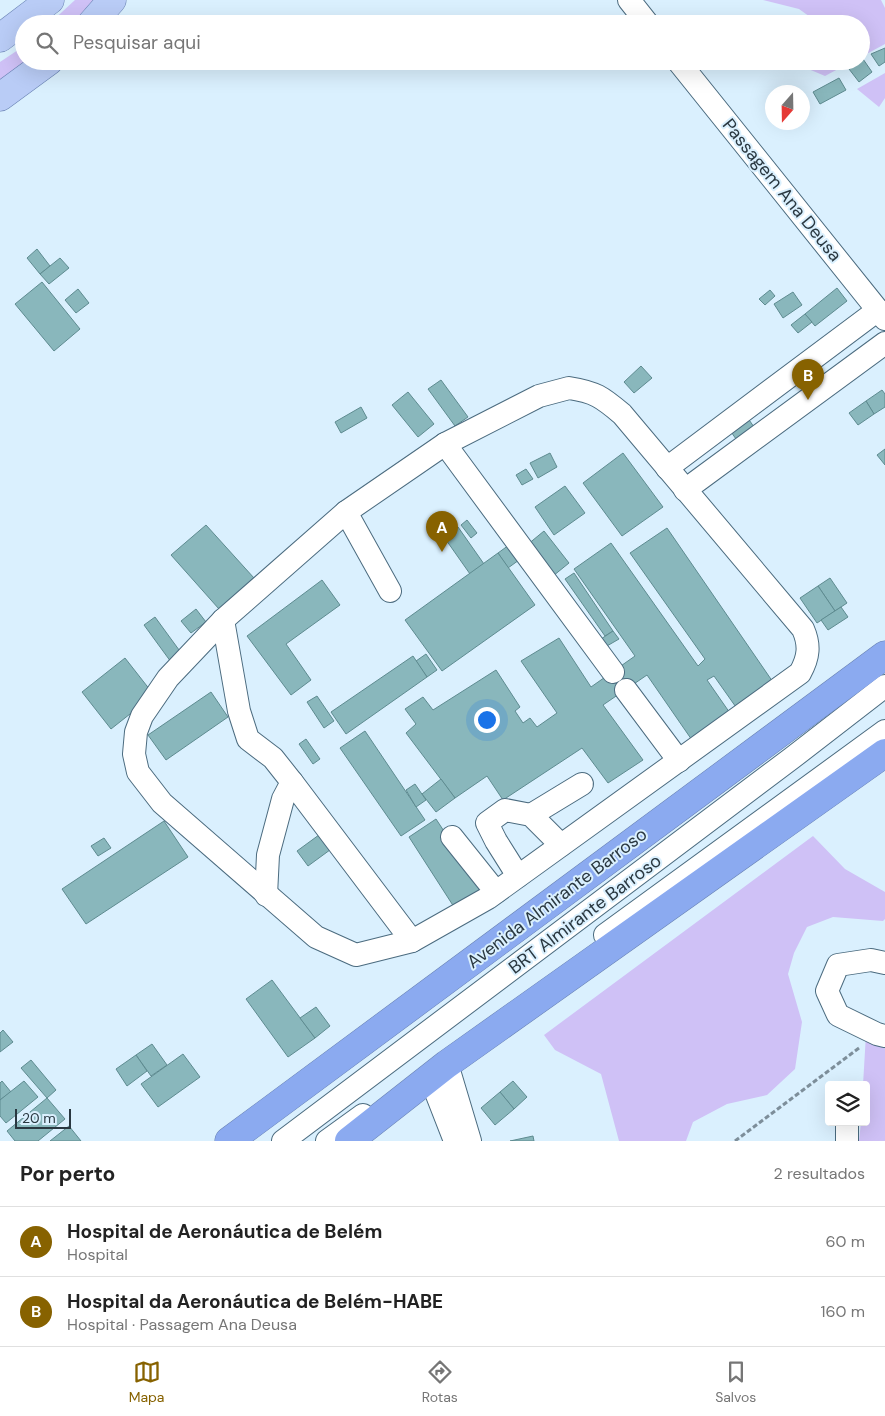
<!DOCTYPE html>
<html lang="pt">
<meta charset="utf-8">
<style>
body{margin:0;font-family:"DM Sans",sans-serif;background:#f6f6f6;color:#222}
.controls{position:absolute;right:15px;bottom:15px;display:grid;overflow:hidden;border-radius:5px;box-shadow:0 5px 20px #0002}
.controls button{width:45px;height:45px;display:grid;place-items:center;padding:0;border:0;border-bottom:1px solid #e0e0e0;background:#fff;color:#222;font:25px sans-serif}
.compass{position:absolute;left:765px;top:85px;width:45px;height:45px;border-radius:50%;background:#fff;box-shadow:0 5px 20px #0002;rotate:200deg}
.scale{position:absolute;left:15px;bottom:12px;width:56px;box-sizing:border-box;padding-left:5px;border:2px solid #2a3841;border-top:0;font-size:14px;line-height:18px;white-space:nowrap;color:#2a3841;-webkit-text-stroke:4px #daf0fe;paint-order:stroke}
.you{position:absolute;left:486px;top:719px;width:18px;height:18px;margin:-12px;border:4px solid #fff;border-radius:50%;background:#1a73e8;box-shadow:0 0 0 8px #1a73e833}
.badge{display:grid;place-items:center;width:32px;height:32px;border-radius:50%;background:#876200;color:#fff;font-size:16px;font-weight:700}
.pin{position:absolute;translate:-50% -41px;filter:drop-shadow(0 1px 2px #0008)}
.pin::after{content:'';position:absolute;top:26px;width:18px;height:15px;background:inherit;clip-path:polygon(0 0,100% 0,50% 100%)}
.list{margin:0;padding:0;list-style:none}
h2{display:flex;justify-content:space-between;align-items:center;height:65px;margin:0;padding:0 20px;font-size:21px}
h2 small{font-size:16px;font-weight:400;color:#767676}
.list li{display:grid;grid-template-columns:32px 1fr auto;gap:15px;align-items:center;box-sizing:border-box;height:70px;padding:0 20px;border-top:1px solid #e0e0e0}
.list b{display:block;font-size:19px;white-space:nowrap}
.list p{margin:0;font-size:16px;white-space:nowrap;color:#767676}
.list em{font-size:16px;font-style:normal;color:#767676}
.icon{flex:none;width:28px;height:28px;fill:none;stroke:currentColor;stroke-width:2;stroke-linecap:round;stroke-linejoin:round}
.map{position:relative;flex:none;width:885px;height:1141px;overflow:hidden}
.search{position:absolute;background:#fff;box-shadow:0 5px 20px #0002;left:15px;right:15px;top:15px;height:55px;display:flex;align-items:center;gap:12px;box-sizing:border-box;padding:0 18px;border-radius:28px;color:#767676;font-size:19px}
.sheet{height:205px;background:#fff}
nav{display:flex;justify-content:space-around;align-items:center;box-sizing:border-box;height:70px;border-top:1px solid #e0e0e0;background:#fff;font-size:14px;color:#767676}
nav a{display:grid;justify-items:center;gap:2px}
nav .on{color:#876200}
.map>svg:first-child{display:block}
.green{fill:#cfc1f6}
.building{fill:#89b7bc;stroke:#5e8b90}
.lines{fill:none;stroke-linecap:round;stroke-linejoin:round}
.minor-casing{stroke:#4b6b7f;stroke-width:24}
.major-casing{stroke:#6982b3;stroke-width:29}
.highway-casing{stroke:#6982b3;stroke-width:29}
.path{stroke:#7d8e9a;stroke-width:3;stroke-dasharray:5 2.5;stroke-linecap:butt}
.minor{stroke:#fff;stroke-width:22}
.major{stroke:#b9ccf6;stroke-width:28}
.highway{stroke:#8baaf0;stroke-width:28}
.labels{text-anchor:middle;stroke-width:4;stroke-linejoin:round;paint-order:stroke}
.street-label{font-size:18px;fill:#2a3841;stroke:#daf0fe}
</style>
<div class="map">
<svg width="885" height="1141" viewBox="0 0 885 1141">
<rect width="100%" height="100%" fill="#daf0fe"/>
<!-- green -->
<g class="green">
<polygon points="75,0 102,0 81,24 49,24"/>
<polygon points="763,0 881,0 885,8 885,44 861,57 861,24 820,24 799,9"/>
<polygon points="24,46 24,61 35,61 0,85 0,62"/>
<polygon points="802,61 853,61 825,76 806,68"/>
<polygon points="885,73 885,98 879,107 857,89"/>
<polygon points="813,836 845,869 885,892 885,919 883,921 833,917 807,927 794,953 788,974 802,1022 795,1069 767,1095 727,1104 693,1122 686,1141 619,1141 601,1074 555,1050 544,1035"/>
<polygon points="866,1034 885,1042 885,1141 859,1141 861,1122 866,1122 866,1085 863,1085"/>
</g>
<!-- building -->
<g class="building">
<polygon points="885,48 885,62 879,66 871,54"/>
<polygon points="863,59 872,72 859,82 849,69"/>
<polygon points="839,78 846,90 820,104 813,92"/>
<polygon points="37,249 50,266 40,274 27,258"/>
<polygon points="60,258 69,268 49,284 40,274"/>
<polygon points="42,282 80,329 54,351 15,304"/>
<polygon points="837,288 847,301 815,326 805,314"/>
<polygon points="78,289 89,303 76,313 65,300"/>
<polygon points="770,290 775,296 765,305 759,299"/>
<polygon points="793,292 802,305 783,318 774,304"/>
<polygon points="805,314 812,322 798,333 791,325"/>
<polygon points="641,366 652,378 634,393 624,382"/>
<polygon points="441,380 468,417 455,426 428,389"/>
<polygon points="882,390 885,394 885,407 874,414 866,401"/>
<polygon points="408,392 434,424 418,437 392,405"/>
<polygon points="866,401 874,414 858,425 849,413"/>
<polygon points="361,407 367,418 341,433 335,422"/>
<polygon points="745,414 754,427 736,439 727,426"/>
<polygon points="885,449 885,465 877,455"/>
<polygon points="550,453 557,467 538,478 530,463"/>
<polygon points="623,453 663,507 622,536 583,483"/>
<polygon points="526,469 533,479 522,485 516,475"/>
<polygon points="565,486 585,513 554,535 535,507"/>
<polygon points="467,520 477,533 471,538 461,525"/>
<polygon points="206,525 254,578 219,609 171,555"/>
<polygon points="458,527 484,564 470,574 444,537"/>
<polygon points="667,528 775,685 738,710 714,676 707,680 732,716 694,743 647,675 603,705 643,760 608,783 582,748 503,800 487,776 455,798 406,733 416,724 405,709 423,697 433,710 496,670 520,707 515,711 523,723 530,718 537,727 557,713 521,661 559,638 591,687 635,656 574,569 611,543 698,666 705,659 630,553"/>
<polygon points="544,531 569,563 553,576 527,545"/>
<polygon points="509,545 519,560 508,568 498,553"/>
<polygon points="498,553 535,605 442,671 405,620"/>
<polygon points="574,573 613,631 605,636 565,579"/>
<polygon points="830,578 847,603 835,611 818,586"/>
<polygon points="322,580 340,605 286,644 311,680 291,695 247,636"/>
<polygon points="818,586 835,611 817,623 800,598"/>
<polygon points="841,607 848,617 828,630 821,620"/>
<polygon points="196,609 206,622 191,633 181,621"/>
<polygon points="155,617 182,654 171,662 144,625"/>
<polygon points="613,631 619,639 600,650 595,643"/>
<polygon points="426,654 437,670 427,677 416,661"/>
<polygon points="413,656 427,677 346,734 331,712"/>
<polygon points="125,658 154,695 111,729 82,692"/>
<polygon points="211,692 228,717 166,760 148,735"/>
<polygon points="317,696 334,721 324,728 307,702"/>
<polygon points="365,731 425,820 401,836 340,748"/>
<polygon points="306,739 320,759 313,764 299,744"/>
<polygon points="441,779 455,798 436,812 422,794"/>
<polygon points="415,784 426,800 416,807 406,790"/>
<polygon points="436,819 482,889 454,907 409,837"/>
<polygon points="164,821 188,857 86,924 62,889"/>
<polygon points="323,832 334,847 308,866 297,851"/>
<polygon points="104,838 111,848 98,856 91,846"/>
<polygon points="272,980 315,1038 288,1057 246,999"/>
<polygon points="316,1007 330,1026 315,1038 300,1018"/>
<polygon points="3,1030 13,1042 0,1052 0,1033"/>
<polygon points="152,1044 167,1065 151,1076 136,1055"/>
<polygon points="183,1054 200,1077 158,1107 141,1084"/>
<polygon points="136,1055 147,1071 127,1086 116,1069"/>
<polygon points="31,1060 56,1090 47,1098 21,1068"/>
<polygon points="2,1081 11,1092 0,1100 0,1083"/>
<polygon points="24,1081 38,1097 6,1123 0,1116 0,1100"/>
<polygon points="513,1081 527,1097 514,1109 500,1092"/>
<polygon points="500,1092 514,1109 495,1125 481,1108"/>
<polygon points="47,1098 65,1119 38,1141 15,1141 7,1131"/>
<polygon points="69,1126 81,1141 50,1141"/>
<polygon points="533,1136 534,1141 510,1141"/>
</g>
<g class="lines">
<!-- minor casing -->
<g class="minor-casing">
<g id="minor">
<polyline points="629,0 648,24"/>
<polyline points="678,61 885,319"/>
<path d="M 569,388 C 595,392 602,397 622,414 L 803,629 C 810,645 809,657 800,673 L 488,898 L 412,941 L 356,955 L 316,937 L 162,803 L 138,772 L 134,754 L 136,732 L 142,716 L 168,678 L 223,620 L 346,512 L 445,444 L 539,396 Z"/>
<polyline points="445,444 613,672"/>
<polyline points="667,468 878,310"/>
<polyline points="685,490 885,343"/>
<polyline points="346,512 390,591"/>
<polyline points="223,620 239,711 248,739 273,758 292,782 283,799 268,855 266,895"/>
<polyline points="626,690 679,761"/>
<polyline points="292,782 412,941"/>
<polyline points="531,815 582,784"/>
<polyline points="452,837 496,892"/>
<polyline points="518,876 496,841 487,823 505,810 531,815 561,845"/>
<polyline points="605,935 885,731"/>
<polyline points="885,963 871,960 838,965 827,991 838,1015 877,1034 885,1036"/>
<polyline points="447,1064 470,1141"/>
<polyline points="430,1077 455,1141"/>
<polyline points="283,1141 792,758 885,686"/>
<polyline points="327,1141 363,1115"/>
<polyline points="847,1141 847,1122"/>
</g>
</g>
<!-- major casing -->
<g class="major-casing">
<g id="major">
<polyline points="91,24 112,0"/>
<polyline points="0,38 50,0"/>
<polyline points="0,97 49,61"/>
</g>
</g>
<!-- highway casing -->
<g class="highway-casing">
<g id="highway">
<polyline points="229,1141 885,655"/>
<polyline points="349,1141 447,1064 885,753"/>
</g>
</g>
<!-- path -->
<polyline class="path" points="735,1141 859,1048"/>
<!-- minor -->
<use href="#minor" class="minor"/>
<!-- major -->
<use href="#major" class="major"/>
<!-- highway -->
<use href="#highway" class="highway"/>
</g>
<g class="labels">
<!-- street labels -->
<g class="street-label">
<text transform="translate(782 190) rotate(51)" y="6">Passagem Ana Deusa</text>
<text transform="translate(557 898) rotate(-37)" y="6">Avenida Almirante Barroso</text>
<text transform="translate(585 914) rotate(-37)" y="6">BRT Almirante Barroso</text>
</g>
</g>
</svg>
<div class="controls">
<button><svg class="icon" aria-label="layers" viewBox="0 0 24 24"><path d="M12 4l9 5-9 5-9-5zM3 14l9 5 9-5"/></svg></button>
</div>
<svg class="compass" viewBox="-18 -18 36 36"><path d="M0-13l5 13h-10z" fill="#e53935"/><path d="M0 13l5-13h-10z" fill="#767676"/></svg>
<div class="scale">20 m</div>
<div class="you"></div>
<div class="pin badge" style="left:442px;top:552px">A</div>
<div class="pin badge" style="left:808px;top:400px">B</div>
<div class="search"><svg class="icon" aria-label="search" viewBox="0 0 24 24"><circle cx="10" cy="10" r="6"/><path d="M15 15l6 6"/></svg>Pesquisar aqui</div>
</div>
<section class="sheet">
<h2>Por perto<small>2 resultados</small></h2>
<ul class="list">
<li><span class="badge">A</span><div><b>Hospital de Aeronáutica de Belém</b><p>Hospital</p></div><em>60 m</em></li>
<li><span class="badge">B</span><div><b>Hospital da Aeronáutica de Belém-HABE</b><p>Hospital · Passagem Ana Deusa</p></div><em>160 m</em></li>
</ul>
</section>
<nav>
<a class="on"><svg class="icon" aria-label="map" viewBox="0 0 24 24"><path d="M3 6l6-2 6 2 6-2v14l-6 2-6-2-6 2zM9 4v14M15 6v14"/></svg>Mapa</a>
<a><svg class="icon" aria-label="directions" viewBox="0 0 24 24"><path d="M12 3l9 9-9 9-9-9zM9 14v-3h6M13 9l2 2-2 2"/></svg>Rotas</a>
<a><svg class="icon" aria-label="saved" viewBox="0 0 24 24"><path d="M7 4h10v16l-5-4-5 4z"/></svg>Salvos</a>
</nav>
